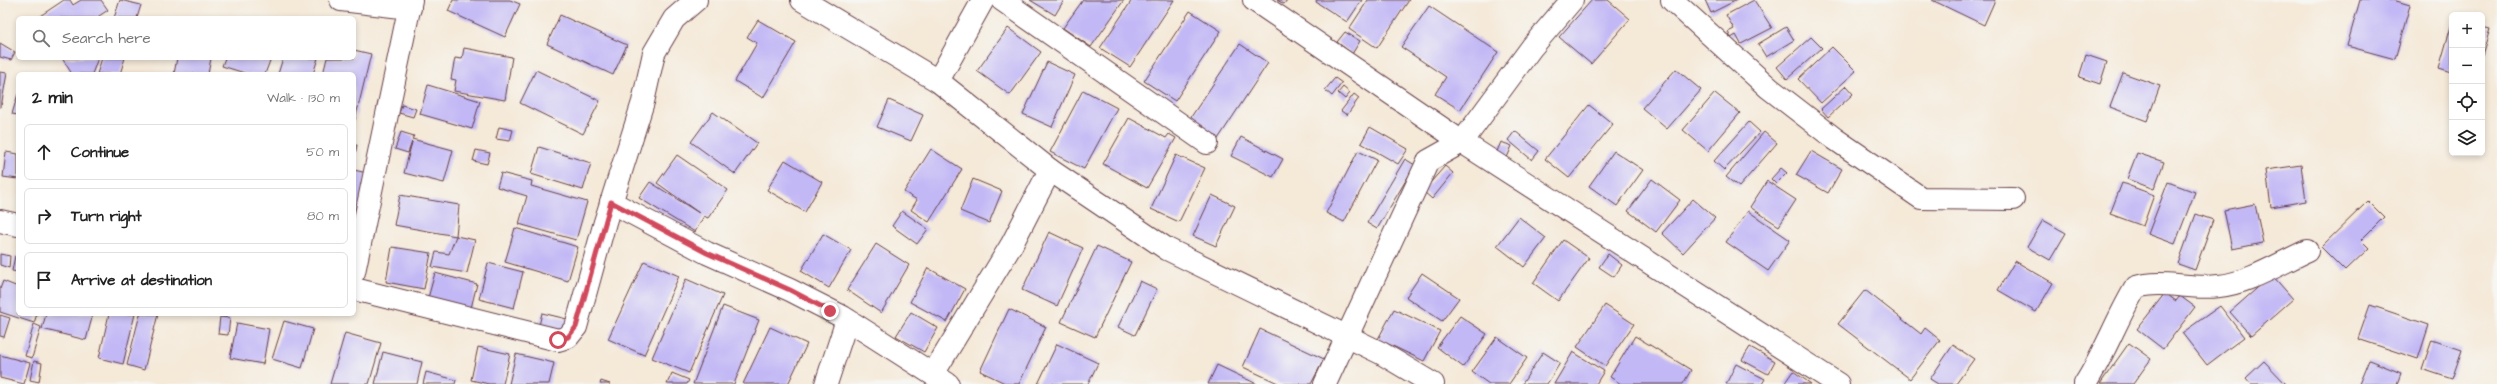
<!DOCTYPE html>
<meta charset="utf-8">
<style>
body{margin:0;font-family:"Architects Daughter",sans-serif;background:#f6f6f6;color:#222}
.controls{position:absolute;right:12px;top:12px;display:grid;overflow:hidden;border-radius:6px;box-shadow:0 2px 6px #0003}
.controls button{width:36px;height:36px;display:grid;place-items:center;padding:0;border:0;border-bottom:1px solid #e0e0e0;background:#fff;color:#222;font:20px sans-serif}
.stop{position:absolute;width:12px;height:12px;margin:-9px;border:3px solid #d1495b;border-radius:50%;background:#fff}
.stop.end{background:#d1495b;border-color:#fff;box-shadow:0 1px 4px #0008}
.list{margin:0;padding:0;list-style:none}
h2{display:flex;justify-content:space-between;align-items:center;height:52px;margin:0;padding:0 16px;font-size:17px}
h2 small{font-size:13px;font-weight:400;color:#767676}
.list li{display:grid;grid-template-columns:26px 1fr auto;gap:12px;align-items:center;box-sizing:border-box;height:56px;margin:0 8px 8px;padding:0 8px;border:1px solid #e0e0e0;border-radius:6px}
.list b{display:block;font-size:15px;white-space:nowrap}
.list em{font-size:13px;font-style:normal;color:#767676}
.icon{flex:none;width:22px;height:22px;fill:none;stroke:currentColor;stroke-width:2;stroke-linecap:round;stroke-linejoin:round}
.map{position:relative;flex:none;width:2497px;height:384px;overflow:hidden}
.search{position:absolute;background:#fff;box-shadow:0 2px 6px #0003;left:16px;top:16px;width:340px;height:44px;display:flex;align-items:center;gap:10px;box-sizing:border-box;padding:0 14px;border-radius:6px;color:#767676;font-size:15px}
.panel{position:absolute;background:#fff;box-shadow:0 2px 6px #0003;left:16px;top:72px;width:340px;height:244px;border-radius:6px}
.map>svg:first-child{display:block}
.building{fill:#c2b8f5}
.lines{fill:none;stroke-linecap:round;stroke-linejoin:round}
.minor-casing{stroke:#643d45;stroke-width:24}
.minor{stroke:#fff;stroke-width:22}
.route{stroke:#d1495b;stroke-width:5}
</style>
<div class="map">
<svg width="2497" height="384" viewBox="0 0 2497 384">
<rect width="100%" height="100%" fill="#f6f6f2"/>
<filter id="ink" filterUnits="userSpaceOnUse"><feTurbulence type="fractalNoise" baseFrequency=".025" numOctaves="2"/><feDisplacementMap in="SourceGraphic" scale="8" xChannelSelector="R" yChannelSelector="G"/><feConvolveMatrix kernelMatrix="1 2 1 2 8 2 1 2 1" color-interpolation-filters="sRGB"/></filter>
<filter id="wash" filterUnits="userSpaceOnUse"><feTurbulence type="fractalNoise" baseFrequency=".012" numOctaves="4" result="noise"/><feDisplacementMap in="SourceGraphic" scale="16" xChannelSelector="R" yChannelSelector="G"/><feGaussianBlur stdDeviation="0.9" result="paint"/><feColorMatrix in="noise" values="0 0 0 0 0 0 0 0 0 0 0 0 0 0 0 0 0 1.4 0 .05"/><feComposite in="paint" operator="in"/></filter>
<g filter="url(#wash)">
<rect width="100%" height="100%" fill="#f5e9d8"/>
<g id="blocks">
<!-- building -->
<g class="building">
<polygon points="64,0 70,0 73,5 81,0 101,0 108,10 96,18 37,18"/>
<polygon points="120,0 141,5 137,18 114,18"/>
<polygon points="453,0 510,0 520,4 505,37 448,11"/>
<polygon points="1030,0 1064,0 1055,15"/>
<polygon points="1083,0 1124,0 1091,47 1063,28"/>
<polygon points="1132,0 1174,0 1130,67 1100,48"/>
<polygon points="1277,0 1287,0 1284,4"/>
<polygon points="1317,0 1362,0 1347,22 1316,2"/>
<polygon points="1368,0 1409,0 1377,48 1349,29"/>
<polygon points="1592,0 1608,0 1630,19 1591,64 1559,37"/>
<polygon points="1705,0 1737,0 1711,13"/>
<polygon points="1754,0 1772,28 1741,44 1736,35 1731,38 1728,32 1734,29 1726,15"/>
<polygon points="1932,0 1995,0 1984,25"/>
<polygon points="2360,0 2393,0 2410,5 2395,59 2347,46"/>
<polygon points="1429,6 1498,52 1460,110 1435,94 1446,77 1401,47"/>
<polygon points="1190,11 1221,31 1175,101 1144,81"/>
<polygon points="560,15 627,45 613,75 547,44"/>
<polygon points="758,20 796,42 763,98 735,81 757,43 747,37"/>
<polygon points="2452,23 2452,72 2439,68"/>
<polygon points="1786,27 1794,40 1766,57 1758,44"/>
<polygon points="2482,27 2490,29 2482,55"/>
<polygon points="1008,28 1041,52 1010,95 977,71"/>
<polygon points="1345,32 1360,41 1352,54 1337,42"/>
<polygon points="1811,37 1822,48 1787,79 1777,67"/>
<polygon points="0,43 15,52 11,60 0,57"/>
<polygon points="1240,44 1268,63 1218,139 1189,120"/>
<polygon points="1832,47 1856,71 1821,103 1798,79"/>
<polygon points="464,48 512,57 505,100 454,91 456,80 451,79 455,58 462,59"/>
<polygon points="354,50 371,54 355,120 354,74 323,74 327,58 354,58"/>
<polygon points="2086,55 2107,62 2100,84 2079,77"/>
<polygon points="62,58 98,58 92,74 72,74"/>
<polygon points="102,58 125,58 120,74 97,74"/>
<polygon points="177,58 211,58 208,74 174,74"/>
<polygon points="225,58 271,58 265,74 248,74 222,66"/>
<polygon points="283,58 318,58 313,74 278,74"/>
<polygon points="1047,62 1075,75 1052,127 1023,114"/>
<polygon points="1676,69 1701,90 1667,129 1642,108"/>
<polygon points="536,70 600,101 583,134 520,103"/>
<polygon points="0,72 7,73 1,107 0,107"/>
<polygon points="2123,73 2160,86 2147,121 2110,107"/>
<polygon points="1335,78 1342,83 1332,96 1325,90"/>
<polygon points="428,85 480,101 472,129 420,114"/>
<polygon points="1846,86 1853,94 1828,117 1821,109"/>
<polygon points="1343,87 1350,93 1345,99 1338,93"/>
<polygon points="1083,90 1117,108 1084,169 1050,152"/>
<polygon points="1715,93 1740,113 1708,151 1683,130"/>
<polygon points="18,94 18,115 12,114"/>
<polygon points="1354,94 1359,98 1347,115 1341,111"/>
<polygon points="889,100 923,115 911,141 877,127"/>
<polygon points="402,105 416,109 413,117 399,113"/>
<polygon points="1589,105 1613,124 1569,178 1545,159"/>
<polygon points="713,112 757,143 735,174 691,142"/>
<polygon points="1129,118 1166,138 1169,134 1176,138 1147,188 1103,164"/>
<polygon points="1749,122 1760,132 1724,170 1714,161"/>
<polygon points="499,127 513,130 510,141 496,139"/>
<polygon points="1370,127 1408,149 1398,164 1361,143"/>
<polygon points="1515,131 1539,151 1532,160 1508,140"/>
<polygon points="401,132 414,136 412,139 453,150 444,183 404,173 412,142 408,153 395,149"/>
<polygon points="1764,132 1777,143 1739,187 1726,177"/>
<polygon points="1241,137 1283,159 1273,177 1231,156"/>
<polygon points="1501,142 1512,146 1506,160 1495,156"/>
<polygon points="354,145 357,145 355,155 354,155"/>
<polygon points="539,147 591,163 583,190 531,174"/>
<polygon points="931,149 962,169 929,222 911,210 917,200 904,192"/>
<polygon points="476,150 490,153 487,164 473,161"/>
<polygon points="1358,151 1377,160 1344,222 1326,213"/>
<polygon points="1614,151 1643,170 1617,206 1589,186"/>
<polygon points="1811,151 1842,169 1828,193 1796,175"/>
<polygon points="6,152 18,154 18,179 3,177"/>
<polygon points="2137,153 2164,162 2154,189 2127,179"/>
<polygon points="677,155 728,190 708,218 704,216 695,232 639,198 650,182 699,213 657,183"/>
<polygon points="1176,155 1205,168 1179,222 1151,209"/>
<polygon points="1405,159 1415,165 1377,229 1367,223"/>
<polygon points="785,160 822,182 805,212 767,190"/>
<polygon points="2301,165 2306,201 2271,207 2266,170"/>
<polygon points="1445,166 1453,173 1432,199 1423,191"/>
<polygon points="1781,168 1787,173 1776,184 1771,179"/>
<polygon points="354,170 367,173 359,216 354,215"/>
<polygon points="501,173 532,181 531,186 587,202 576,240 519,224 527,196 497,187"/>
<polygon points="973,179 1002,191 989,223 960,211"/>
<polygon points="1652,179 1680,200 1656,232 1628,211"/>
<polygon points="1767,181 1796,200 1779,226 1750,207"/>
<polygon points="2168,182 2195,192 2175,244 2148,234"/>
<polygon points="2122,183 2154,195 2143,226 2110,214"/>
<polygon points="400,195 459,205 456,236 394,225"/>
<polygon points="1212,195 1235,206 1216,246 1193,236"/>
<polygon points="1693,199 1715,218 1683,253 1662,233"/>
<polygon points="2368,201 2384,217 2361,240 2369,248 2345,271 2321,247"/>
<polygon points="2255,204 2263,243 2232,249 2224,210"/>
<polygon points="902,211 928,229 917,244 892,226"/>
<polygon points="1748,211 1790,240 1768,271 1726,242"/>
<polygon points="2196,214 2213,220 2195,270 2178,264"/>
<polygon points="1519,217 1546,238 1524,267 1497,246"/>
<polygon points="2043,220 2066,233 2050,260 2027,247"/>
<polygon points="515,228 578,247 568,281 505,262"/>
<polygon points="1049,232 1083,248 1057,306 1022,290"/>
<polygon points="823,234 851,250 829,288 801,271"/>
<polygon points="456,236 475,240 467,273 432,267 436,252 449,254"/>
<polygon points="1563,240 1589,258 1558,301 1533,283"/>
<polygon points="876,244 909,265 881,313 847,290"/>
<polygon points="1097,246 1131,262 1095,337 1061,322"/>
<polygon points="392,247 431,253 424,289 386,282"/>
<polygon points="0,254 10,256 9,268 0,265"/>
<polygon points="1608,254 1622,265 1614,277 1599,267"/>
<polygon points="15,256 18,257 18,272 12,271"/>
<polygon points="644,261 679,276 644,355 608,339"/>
<polygon points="2015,261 2053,283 2036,312 1998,290"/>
<polygon points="488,263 523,272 514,308 479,299"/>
<polygon points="928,268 965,289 947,322 910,302"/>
<polygon points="435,273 477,284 469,316 426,305"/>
<polygon points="1422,273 1459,298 1442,321 1406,297"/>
<polygon points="2272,275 2293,299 2251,336 2230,312"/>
<polygon points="686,279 723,295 689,373 652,358"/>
<polygon points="3,281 18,287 18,314 37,314 34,323 0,312 0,289"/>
<polygon points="1140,281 1157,289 1135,335 1118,327"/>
<polygon points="1865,290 1921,334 1925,328 1940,340 1910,379 1838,324"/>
<polygon points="2165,293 2176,301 2180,296 2195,307 2163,349 2137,329"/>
<polygon points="1605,305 1634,324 1605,366 1577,347"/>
<polygon points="2370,305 2429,325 2418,359 2358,339"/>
<polygon points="723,306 759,320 734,384 693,384"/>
<polygon points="2220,306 2244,337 2207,365 2182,333"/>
<polygon points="1009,309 1046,327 1019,384 1007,384 980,371"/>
<polygon points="1394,309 1440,331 1424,361 1378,339"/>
<polygon points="911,312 938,328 924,352 896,336"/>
<polygon points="542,313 571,320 566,338 538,330"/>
<polygon points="46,314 93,314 86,340 42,329"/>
<polygon points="109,314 135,314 123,364 99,358"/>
<polygon points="140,314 158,314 144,370 127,365"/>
<polygon points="0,315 10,318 4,337 0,336"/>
<polygon points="1460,316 1487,334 1463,367 1437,347"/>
<polygon points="220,317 230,318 228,335 218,334"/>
<polygon points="284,321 313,329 302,368 272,359"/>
<polygon points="237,323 269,329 263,364 230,358"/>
<polygon points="34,324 41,327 32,358 25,356"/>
<polygon points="770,327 807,344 788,384 743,384"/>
<polygon points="1260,329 1324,359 1311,384 1280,384 1243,367"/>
<polygon points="345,333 381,343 369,384 330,384"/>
<polygon points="1635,336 1691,370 1683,384 1621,384 1610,377"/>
<polygon points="1497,337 1527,358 1509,384 1489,384 1472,372"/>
<polygon points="2432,340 2462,350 2452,379 2422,369"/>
<polygon points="2129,343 2151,359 2133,384 2100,384"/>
<polygon points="1057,344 1098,363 1088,384 1038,384"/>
<polygon points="1953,345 1974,359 1956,384 1938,384 1930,379"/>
<polygon points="478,347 510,354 503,384 489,384 471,380"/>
<polygon points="1750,347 1775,361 1768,374 1742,360"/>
<polygon points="383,352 422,362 417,384 375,384"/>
<polygon points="1543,352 1560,363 1547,384 1522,384"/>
<polygon points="1573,352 1604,371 1596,384 1554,384"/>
<polygon points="516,354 554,363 549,384 509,384"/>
<polygon points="0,355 30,363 24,384 0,378"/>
<polygon points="2369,360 2401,373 2397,384 2359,384"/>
<polygon points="34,361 42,363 39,382 30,380"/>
<polygon points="2264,361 2286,384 2251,384 2246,378"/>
<polygon points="1736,364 1765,379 1762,384 1726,384"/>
<polygon points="1217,365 1257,384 1208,384"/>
<polygon points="1793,371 1811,384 1784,384"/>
<polygon points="426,372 456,380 455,384 423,384"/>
<polygon points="672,373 689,380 687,384 667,384"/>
<polygon points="601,381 610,384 600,384"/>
</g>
</g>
</g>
<g filter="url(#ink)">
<use href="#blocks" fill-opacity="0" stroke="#643d45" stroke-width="1"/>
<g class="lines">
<!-- minor casing -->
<g class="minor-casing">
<g id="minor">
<polyline points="341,0 410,8"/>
<polyline points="802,0 938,81 1050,170 1167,249 1381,353 1433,384"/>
<polyline points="1002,0 1207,143"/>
<polyline points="1254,0 1462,142 1838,384"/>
<polyline points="1672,0 1769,88 1835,139 1921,198 2013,199"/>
<polyline points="938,81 983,0"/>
<polyline points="611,202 707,253 790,290 843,317 948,384"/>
<polyline points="0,221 18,225"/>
<polyline points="354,272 411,0"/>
<polyline points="354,289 558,340 568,337 576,327 605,222 643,102 654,53 674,19 696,0"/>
<polyline points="933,374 1012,244 1050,170"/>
<polyline points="826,384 847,320"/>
<polyline points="1325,384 1428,161 1462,142 1532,47 1572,0"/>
<path d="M 2085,384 C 2105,353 2117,318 2136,287 C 2163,279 2191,290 2219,286 C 2249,283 2280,263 2307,251"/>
</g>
</g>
<!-- minor -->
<use href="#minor" class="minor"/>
</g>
</g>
<g class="lines" filter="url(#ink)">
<!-- route -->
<polyline class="route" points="558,340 568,337 576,327 611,202 707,253 790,290 830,311"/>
</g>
</svg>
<div class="controls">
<button>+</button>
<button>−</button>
<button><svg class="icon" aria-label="locate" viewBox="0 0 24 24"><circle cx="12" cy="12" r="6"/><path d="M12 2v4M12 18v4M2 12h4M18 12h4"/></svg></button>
<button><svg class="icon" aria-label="layers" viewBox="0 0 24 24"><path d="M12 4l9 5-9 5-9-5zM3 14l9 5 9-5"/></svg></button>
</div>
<div class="stop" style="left:558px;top:340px"></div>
<div class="stop end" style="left:830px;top:311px"></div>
<div class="search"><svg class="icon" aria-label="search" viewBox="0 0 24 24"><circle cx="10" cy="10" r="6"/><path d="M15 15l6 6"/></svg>Search here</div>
<section class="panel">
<h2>2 min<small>Walk · 130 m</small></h2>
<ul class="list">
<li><svg class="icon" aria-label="ahead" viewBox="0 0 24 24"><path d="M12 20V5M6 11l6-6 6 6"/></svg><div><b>Continue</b></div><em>50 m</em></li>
<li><svg class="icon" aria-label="right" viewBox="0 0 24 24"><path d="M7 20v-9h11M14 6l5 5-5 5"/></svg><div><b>Turn right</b></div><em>80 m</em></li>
<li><svg class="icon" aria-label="arrive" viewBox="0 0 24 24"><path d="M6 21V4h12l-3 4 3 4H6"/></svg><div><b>Arrive at destination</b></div></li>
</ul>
</section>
</div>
